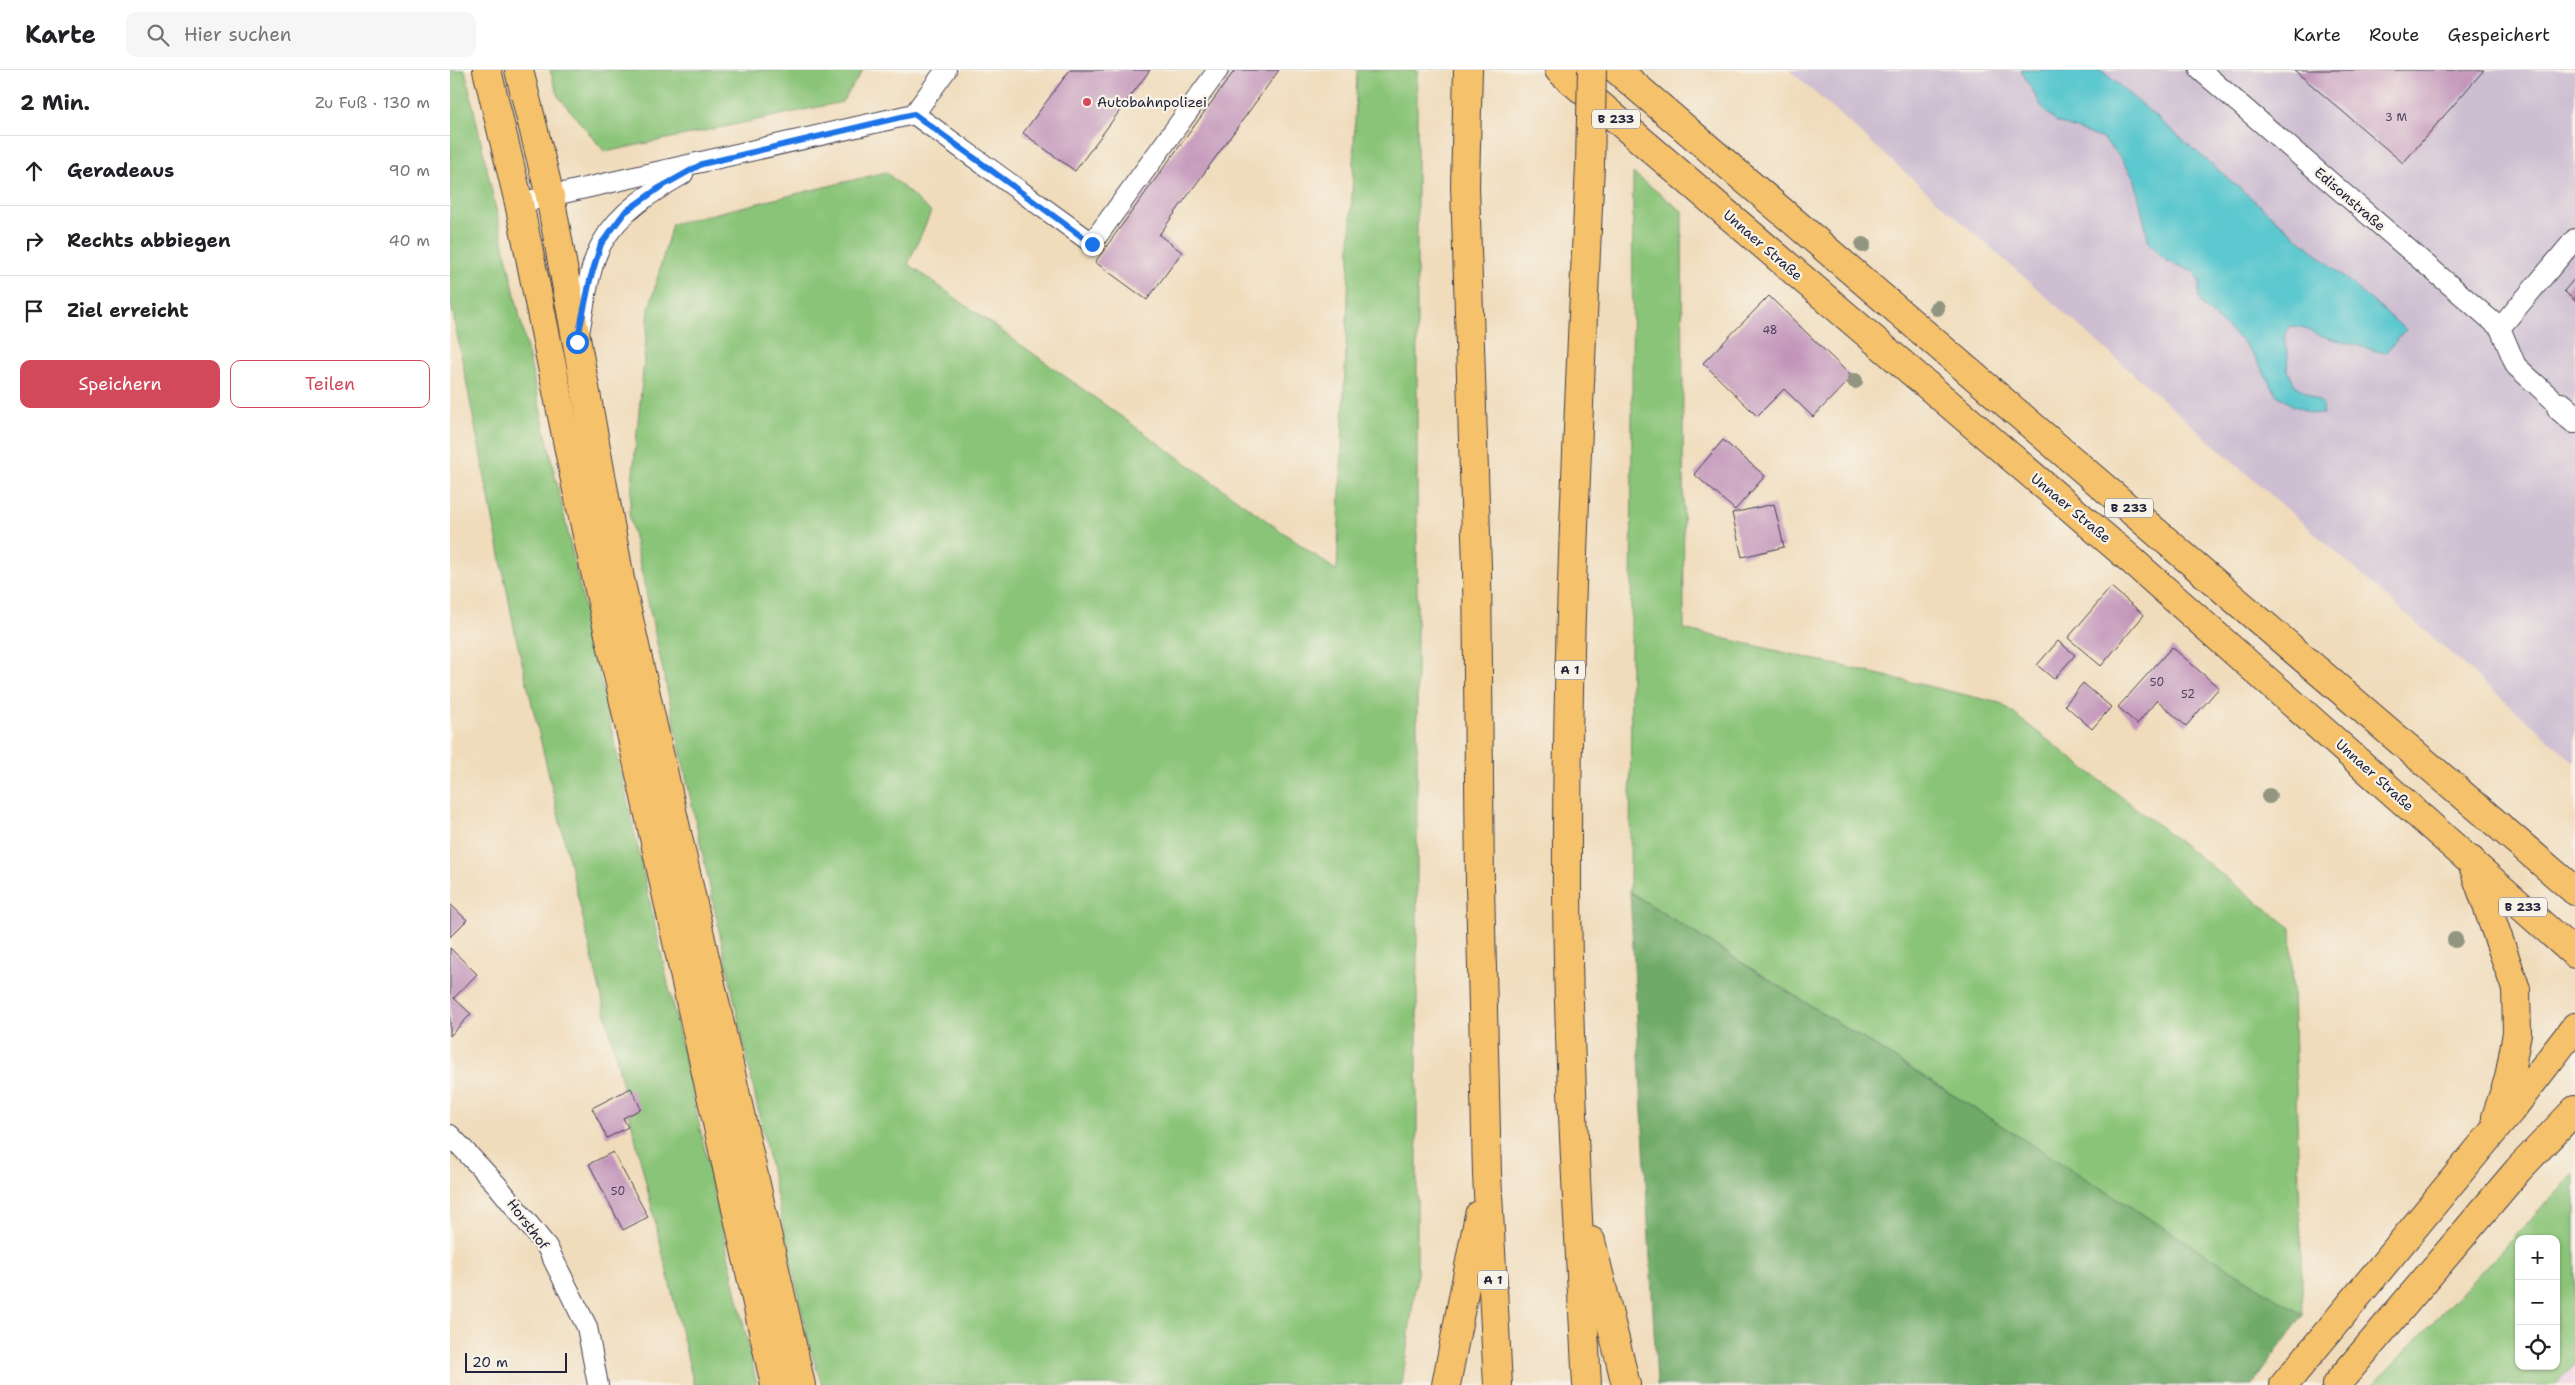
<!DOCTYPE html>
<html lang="de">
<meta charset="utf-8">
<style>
body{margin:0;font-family:"Shantell Sans",sans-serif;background:#f6f6f6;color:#202124}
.controls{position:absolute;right:15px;bottom:15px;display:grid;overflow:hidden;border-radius:10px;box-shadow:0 1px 4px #0004}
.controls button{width:45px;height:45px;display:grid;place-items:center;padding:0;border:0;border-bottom:1px solid #e0e0e0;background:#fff;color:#202124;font:25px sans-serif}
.scale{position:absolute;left:15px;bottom:12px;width:102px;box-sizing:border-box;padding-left:5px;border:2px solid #22223b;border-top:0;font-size:14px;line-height:18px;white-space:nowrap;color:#22223b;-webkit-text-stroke:4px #f7f3e8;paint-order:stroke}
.stop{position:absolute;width:15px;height:15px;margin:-11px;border:4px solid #1a73e8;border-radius:50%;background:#fff}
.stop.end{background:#1a73e8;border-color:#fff;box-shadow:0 1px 5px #0008}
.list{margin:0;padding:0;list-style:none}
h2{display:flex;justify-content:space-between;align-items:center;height:65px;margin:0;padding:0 20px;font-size:21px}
h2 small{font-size:16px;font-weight:400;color:#757577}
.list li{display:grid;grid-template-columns:32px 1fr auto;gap:15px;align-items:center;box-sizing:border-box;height:70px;padding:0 20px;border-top:1px solid #e0e0e0}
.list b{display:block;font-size:19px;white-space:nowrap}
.list em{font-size:16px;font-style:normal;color:#757577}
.actions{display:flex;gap:10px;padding:15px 20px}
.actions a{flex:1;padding:11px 0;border:1px solid #d1495b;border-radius:10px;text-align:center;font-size:18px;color:#d1495b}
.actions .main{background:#d1495b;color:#fff}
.icon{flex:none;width:28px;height:28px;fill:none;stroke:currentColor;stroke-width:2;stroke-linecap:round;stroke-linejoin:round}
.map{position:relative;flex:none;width:2125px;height:1315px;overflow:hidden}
header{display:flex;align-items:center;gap:30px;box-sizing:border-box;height:70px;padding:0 25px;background:#fff;border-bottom:1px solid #e0e0e0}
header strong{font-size:24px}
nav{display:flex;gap:28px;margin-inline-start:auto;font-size:18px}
.search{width:350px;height:45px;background:#f6f6f6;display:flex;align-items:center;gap:12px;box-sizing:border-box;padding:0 18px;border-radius:10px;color:#757577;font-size:19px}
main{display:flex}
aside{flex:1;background:#fff}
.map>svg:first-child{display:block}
.built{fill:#efd0e6}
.industrial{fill:#cdbed2}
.green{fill:#8ac478;stroke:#56735a;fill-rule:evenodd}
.forest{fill:#6faa68;stroke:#486652}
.water{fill:#5bc8cf;stroke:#3e7585}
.building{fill:#c294ba}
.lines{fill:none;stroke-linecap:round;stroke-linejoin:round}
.service-casing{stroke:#413e4e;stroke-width:22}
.minor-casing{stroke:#413e4e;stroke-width:30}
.primary-casing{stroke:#413e4e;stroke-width:30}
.motorway-casing{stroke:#413e4e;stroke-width:30}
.service{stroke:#fff;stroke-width:20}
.minor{stroke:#fff;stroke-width:28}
.primary{stroke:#f5c16b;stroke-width:28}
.motorway{stroke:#f5c16b;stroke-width:28}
.motorway-bridge-casing{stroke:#413e4e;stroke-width:30;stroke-linecap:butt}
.motorway-bridge{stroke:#f5c16b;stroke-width:28}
.tree{fill:#929580}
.route{stroke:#1a73e8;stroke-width:6}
.poi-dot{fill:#d1495b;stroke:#f7f3e8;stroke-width:2}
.labels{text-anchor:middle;stroke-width:4.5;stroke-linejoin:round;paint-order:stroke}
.number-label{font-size:11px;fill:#4a3e5b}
.shield{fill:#f7f3e8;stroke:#62616f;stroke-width:1}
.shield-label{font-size:12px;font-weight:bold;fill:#22223b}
.poi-label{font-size:14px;fill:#22223b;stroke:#f7f3e8;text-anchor:start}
.street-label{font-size:14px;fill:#22223b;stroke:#f7f3e8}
</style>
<header>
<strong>Karte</strong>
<div class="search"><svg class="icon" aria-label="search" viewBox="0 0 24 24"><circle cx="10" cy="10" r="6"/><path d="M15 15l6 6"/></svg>Hier suchen</div>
<nav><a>Karte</a><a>Route</a><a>Gespeichert</a></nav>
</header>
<main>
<aside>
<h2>2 Min.<small>Zu Fuß · 130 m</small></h2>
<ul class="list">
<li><svg class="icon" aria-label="ahead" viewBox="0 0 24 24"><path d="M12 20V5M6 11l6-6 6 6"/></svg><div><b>Geradeaus</b></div><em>90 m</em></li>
<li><svg class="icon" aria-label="right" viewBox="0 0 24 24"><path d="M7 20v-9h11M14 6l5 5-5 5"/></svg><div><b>Rechts abbiegen</b></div><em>40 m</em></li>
<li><svg class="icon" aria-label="arrive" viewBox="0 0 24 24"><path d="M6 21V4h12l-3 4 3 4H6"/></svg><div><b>Ziel erreicht</b></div></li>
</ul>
<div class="actions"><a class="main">Speichern</a><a>Teilen</a></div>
</aside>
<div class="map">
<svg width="2125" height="1315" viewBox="0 0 2125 1315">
<rect width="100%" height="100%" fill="#f7f3e8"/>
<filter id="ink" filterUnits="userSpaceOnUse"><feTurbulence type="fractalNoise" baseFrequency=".02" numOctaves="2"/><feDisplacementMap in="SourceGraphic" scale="10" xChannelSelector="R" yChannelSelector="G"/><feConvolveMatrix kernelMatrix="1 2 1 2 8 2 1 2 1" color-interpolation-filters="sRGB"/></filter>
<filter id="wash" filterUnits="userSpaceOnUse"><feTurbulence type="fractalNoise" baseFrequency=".0096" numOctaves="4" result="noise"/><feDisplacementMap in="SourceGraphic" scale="20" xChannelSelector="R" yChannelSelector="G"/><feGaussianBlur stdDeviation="1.12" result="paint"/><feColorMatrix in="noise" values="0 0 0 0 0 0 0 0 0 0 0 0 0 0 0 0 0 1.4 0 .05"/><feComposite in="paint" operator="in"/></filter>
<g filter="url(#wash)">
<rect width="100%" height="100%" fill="#f0dcbb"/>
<!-- built -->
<polygon class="built" points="2125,1294 2125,1315 2106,1315"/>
<!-- industrial -->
<polygon class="industrial" points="1339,0 2125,0 2125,693"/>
<!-- green -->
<g class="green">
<polygon points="0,0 15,0 307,1315 244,1315 66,567 0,228"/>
<polygon points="100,0 413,0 392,32 155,82 108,26"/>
<polygon points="907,0 967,0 967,1203 952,1315 372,1315 359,1275 179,444 199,239 222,154 436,102 481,142 458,194 887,501"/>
<polygon points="1183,103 1232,141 1234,559 1550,633 1841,858 1853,1245 1180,822"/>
<path d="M 2125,1103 L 2125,1294 L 2106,1315 L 1923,1315 ZM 2069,1169 L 2106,1169 L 2106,1296 L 2069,1296 Z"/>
</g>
<!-- forest -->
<polygon class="forest" points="1180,822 1254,869 1853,1245 1802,1315 1207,1315"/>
<!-- water -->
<polygon class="water" points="1571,0 1651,0 1956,260 1935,283 1868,265 1852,257 1839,256 1834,269 1838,286 1837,298 1844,314 1872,333 1874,344 1864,344 1842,335 1827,325 1805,287 1792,271 1755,239 1748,227 1750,212 1744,202 1717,191 1699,173 1685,110 1671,88 1653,69 1607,52 1593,39"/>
<g id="blocks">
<!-- building -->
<g class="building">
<polygon points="620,0 700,0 625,101 573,63"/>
<polygon points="785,0 829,0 709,165 732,182 697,230 645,192"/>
<polygon points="1844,0 2034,0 1953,93"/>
<polygon points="2125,208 2125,231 2114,221"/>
<polygon points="1319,226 1402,307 1363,347 1334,319 1307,346 1253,293"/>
<polygon points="1273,370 1315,406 1285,440 1244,404"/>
<polygon points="1324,434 1334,477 1292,487 1282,443"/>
<polygon points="1661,517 1694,545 1651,596 1618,568"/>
<polygon points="1608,571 1625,585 1604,609 1587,595"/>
<polygon points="1722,577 1769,618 1736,656 1707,630 1687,654 1668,637"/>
<polygon points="1633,613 1661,637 1642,659 1615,635"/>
<polygon points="0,834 17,850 0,867"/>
<polygon points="0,878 27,904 4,928 21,944 0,966"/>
<polygon points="181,1018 191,1039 173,1048 178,1057 157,1068 142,1038"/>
<polygon points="163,1082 198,1147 173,1160 139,1094"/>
</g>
</g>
</g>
<g filter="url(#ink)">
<use href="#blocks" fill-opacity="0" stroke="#413e4e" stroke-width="1"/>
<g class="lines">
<!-- service casing -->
<g class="service-casing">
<g id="service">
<polyline points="1750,0 2050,258 2066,296 2111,337"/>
<polyline points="464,44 642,173 768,0"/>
<polyline points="69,133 464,44 496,0"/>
<polyline points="2050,258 2125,169"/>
<path d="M 129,263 C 134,237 139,195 152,173 C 170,141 202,122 233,104"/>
<polyline points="0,1065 47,1115 97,1177 137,1257 148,1315"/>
</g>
</g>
<!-- minor casing -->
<g class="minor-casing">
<polyline id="minor" points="2111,337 2125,349"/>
</g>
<!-- primary casing -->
<g class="primary-casing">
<g id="primary">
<polyline points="1109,0 1679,488 2125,884"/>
<polyline points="1167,0 2125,821"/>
</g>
</g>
<!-- motorway casing -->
<g class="motorway-casing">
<g id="motorway">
<polyline points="37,0 69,133 126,415 325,1315"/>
<polyline points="69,0 100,126 170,509 351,1315"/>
<polyline points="1018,0 1015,115 1027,497 1030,815 1037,1104 1048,1315"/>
<polyline points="2021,790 2066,919 2067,963 2059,1008 2046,1047"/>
<polyline points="1141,1171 1176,1315"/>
<polyline points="996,1315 1029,1145"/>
<path d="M 1137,1315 C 1128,1150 1118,984 1117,818 C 1116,577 1129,336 1140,95"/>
<polyline points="1834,1315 2061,1040 2125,957"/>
<polyline points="1886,1315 2068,1100 2125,1040"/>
</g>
</g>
<!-- service -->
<use href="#service" class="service"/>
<!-- minor -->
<use href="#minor" class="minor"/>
<!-- primary -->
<use href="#primary" class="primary"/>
<!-- motorway -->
<use href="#motorway" class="motorway"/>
<!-- motorway-bridge casing -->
<g class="motorway-bridge-casing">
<polyline id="motorway-bridge" points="1140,95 1142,0"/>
</g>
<!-- motorway-bridge -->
<use href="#motorway-bridge" class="motorway-bridge"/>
</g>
<!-- trees -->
<g class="tree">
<circle cx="1413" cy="175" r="8"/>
<circle cx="1487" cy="238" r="8"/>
<circle cx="1405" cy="311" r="8"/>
<circle cx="1819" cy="726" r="8"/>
<circle cx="2005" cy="870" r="8"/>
</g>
</g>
<g class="lines" filter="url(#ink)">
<!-- route -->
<polyline class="route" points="127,272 140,210 151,174 175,142 209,118 252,94 464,44 642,174"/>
</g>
<!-- markers -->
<circle class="poi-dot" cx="637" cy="32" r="5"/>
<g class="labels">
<!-- number labels -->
<g class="number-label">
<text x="1946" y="51">3 M</text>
<text x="1320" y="264">48</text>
<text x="1707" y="616">50</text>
<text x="1738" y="628">52</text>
<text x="168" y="1125">50</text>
</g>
<!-- shield labels -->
<g class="shield">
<rect x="1142" y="39.5" width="48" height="19" rx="4"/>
<rect x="1655" y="428.5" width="48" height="19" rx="4"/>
<rect x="1105" y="590.5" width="30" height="19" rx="4"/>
<rect x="2049" y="827.5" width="48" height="19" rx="4"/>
<rect x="1028" y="1200.5" width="30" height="19" rx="4"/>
</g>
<g class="shield-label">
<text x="1166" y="53">B 233</text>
<text x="1679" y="442">B 233</text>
<text x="1120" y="604">A 1</text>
<text x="2073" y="841">B 233</text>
<text x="1043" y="1214">A 1</text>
</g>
<!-- poi labels -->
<g class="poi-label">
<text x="647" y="37">Autobahnpolizei</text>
</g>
<!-- street labels -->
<g class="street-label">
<text transform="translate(1900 129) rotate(41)" y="5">Edisonstraße</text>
<text transform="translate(1313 175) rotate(41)" y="5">Unnaer Straße</text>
<text transform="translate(1621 438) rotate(40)" y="5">Unnaer Straße</text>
<text transform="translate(1925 705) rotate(42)" y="5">Unnaer Straße</text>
<text transform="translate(78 1154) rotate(53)" y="5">Horsthof</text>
</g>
</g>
</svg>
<div class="controls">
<button>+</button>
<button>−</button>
<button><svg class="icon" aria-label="locate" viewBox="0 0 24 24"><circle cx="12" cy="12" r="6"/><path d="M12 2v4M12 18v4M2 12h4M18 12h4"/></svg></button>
</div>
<div class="scale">20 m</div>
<div class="stop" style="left:127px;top:272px"></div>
<div class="stop end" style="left:642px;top:174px"></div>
</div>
</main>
